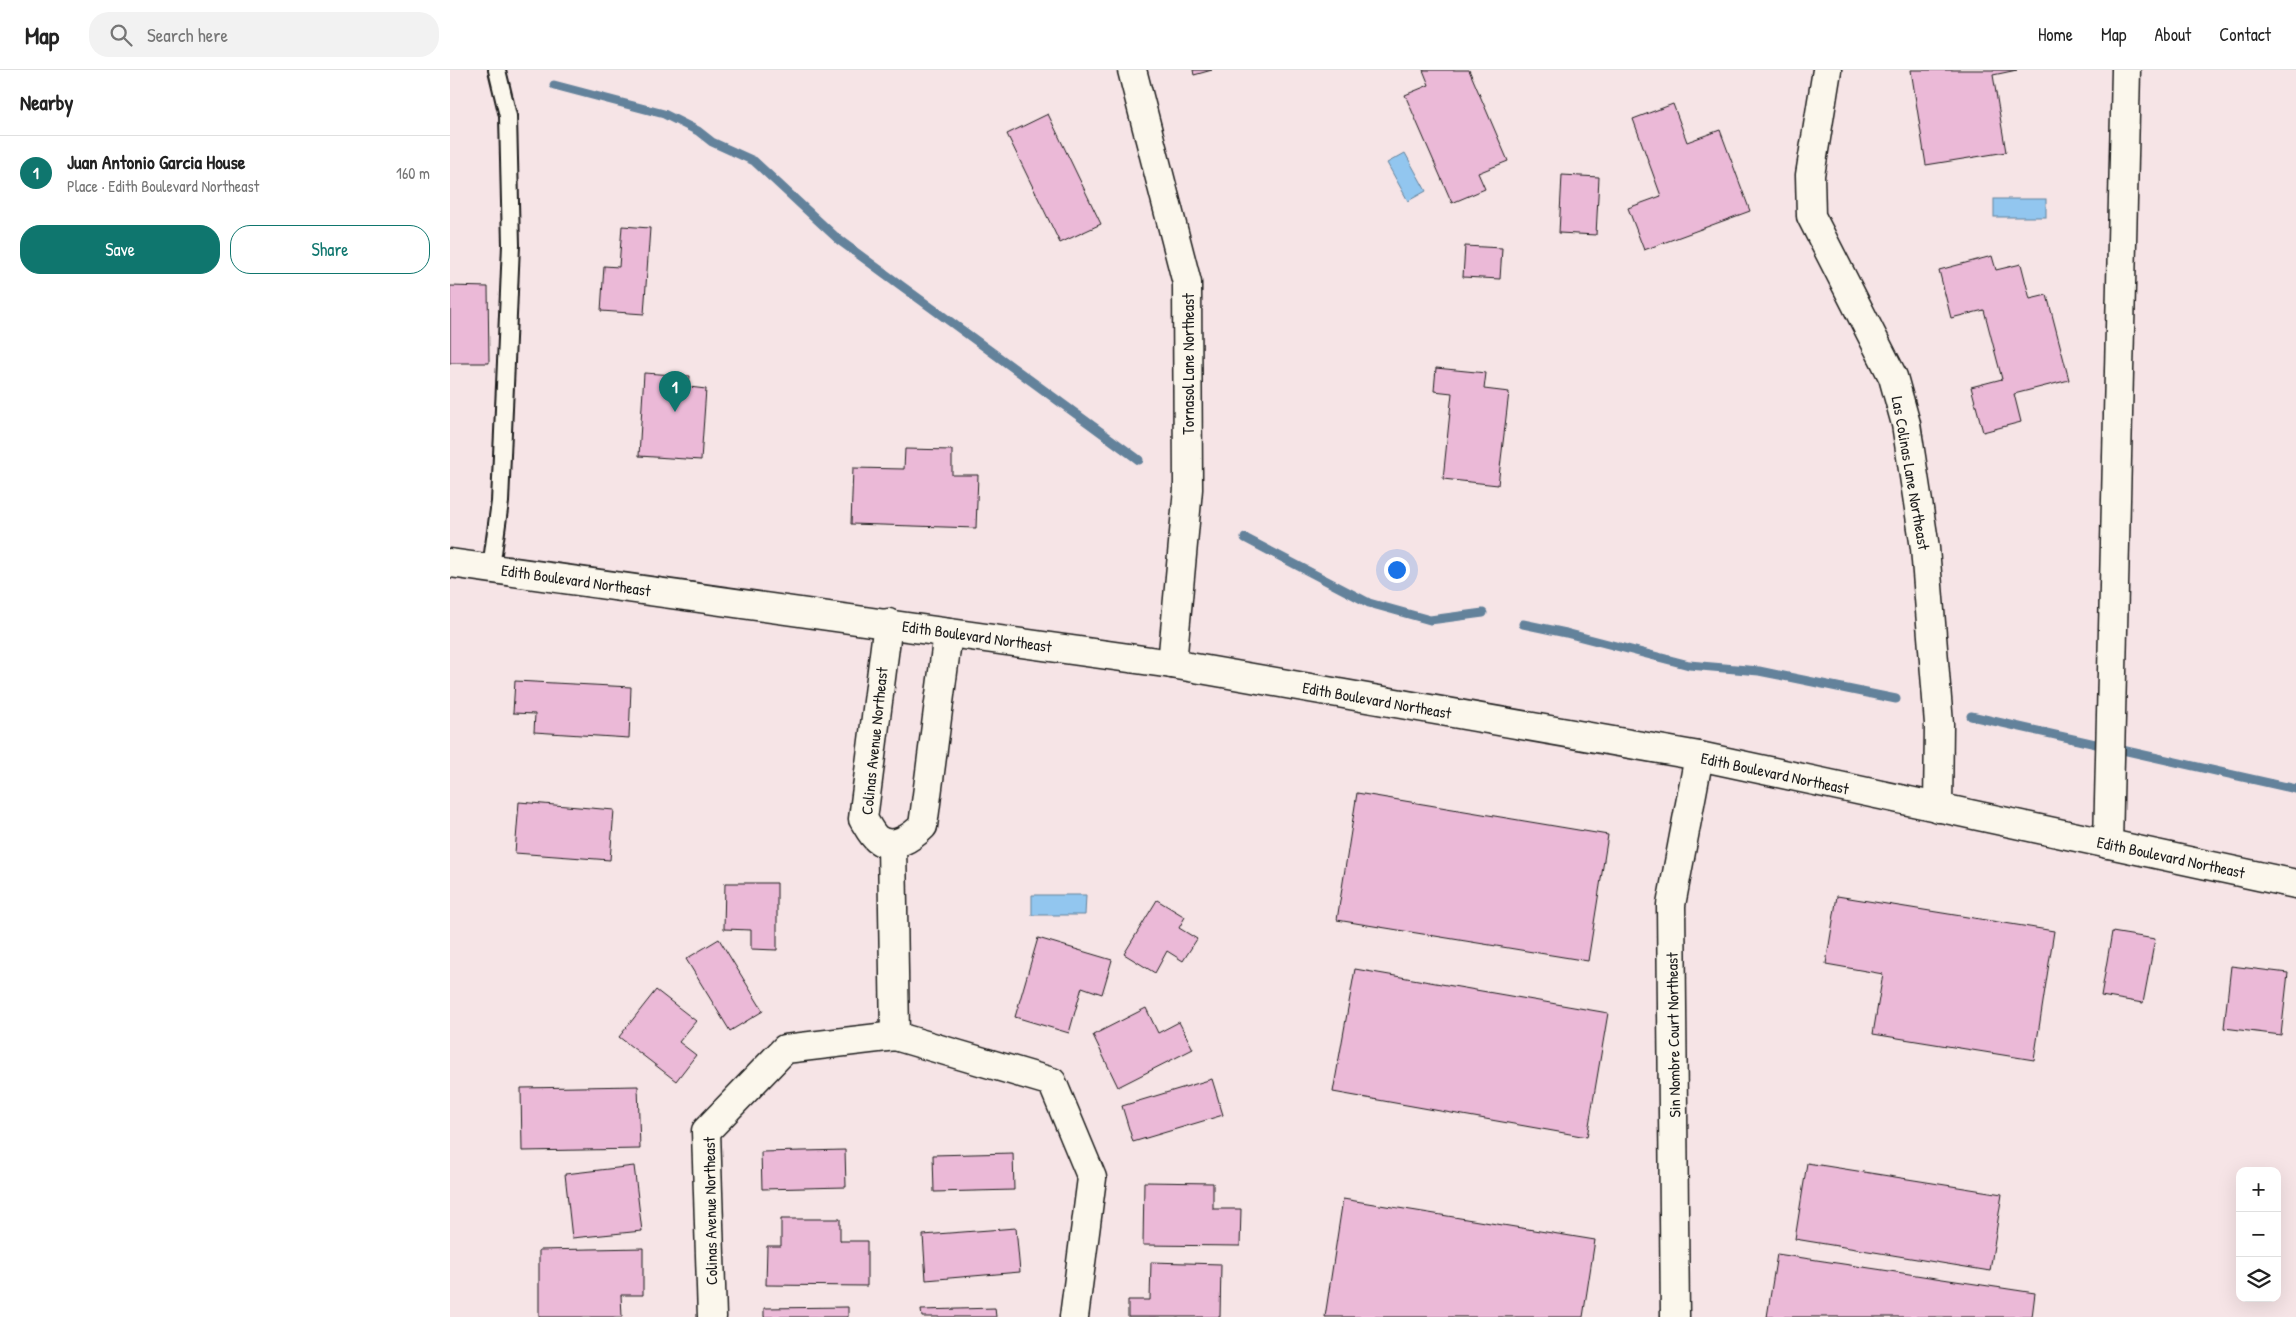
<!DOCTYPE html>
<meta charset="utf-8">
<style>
body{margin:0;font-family:"Patrick Hand",sans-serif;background:#f2f2f2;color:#222}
.controls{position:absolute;right:15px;bottom:15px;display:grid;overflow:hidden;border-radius:10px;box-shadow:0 5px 20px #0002}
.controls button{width:45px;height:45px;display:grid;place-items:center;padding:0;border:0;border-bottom:1px solid #e0e0e0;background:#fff;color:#222;font:25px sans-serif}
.you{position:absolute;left:946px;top:499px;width:18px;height:18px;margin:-12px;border:4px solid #fff;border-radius:50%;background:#1a73e8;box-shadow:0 0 0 8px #1a73e833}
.badge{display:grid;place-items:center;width:32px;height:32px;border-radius:50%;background:#0f766e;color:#fff;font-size:16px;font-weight:700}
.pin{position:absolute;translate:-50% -41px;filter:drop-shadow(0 1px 2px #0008)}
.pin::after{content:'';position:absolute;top:26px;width:18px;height:15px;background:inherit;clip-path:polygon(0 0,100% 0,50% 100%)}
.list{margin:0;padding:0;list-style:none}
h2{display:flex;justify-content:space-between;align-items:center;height:65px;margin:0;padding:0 20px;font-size:21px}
h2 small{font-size:16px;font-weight:400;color:#767676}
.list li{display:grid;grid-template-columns:32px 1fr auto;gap:15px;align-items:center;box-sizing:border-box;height:75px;padding:0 20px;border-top:1px solid #e0e0e0}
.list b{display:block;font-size:19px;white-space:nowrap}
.list p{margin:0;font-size:16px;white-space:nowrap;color:#767676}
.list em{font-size:16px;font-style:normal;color:#767676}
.actions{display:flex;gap:10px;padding:15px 20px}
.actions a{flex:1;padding:11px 0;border:1px solid #0f766e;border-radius:20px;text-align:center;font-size:18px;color:#0f766e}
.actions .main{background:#0f766e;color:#fff}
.icon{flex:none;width:28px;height:28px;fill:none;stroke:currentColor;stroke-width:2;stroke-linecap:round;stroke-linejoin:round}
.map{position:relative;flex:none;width:1846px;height:1247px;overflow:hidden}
header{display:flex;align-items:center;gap:30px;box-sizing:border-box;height:70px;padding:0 25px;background:#fff;border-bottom:1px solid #e0e0e0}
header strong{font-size:24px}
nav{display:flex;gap:28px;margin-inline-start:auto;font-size:18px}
.search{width:350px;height:45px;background:#f2f2f2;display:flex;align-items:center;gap:12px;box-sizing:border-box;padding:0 18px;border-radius:20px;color:#767676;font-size:19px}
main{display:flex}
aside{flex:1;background:#fff}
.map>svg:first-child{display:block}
.water{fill:#92c6ef;stroke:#63829b}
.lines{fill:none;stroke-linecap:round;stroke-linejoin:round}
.stream{stroke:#63829b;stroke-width:9}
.building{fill:#ebb9d7;stroke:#1c1c1c}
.lane-casing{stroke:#1c1c1c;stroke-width:20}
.street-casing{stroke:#1c1c1c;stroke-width:31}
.secondary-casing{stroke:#1c1c1c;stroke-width:31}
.lane{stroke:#fbf7ec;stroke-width:16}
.street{stroke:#fbf7ec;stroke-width:28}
.secondary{stroke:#fbf7ec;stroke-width:28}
.labels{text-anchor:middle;stroke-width:4.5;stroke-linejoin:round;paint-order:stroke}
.street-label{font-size:16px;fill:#1c1c1c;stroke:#fbf7ec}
</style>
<header>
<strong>Map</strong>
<div class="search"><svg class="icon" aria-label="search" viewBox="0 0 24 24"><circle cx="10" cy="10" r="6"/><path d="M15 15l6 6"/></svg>Search here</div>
<nav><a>Home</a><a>Map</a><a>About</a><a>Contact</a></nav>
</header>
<main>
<aside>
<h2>Nearby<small></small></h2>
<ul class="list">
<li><span class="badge">1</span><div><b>Juan Antonio Garcia House</b><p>Place · Edith Boulevard Northeast</p></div><em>160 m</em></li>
</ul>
<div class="actions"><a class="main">Save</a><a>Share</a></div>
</aside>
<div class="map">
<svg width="1846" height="1247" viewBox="0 0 1846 1247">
<rect width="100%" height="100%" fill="#f6e4e6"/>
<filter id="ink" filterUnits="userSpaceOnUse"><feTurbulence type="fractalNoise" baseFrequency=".02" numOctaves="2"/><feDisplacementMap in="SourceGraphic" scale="10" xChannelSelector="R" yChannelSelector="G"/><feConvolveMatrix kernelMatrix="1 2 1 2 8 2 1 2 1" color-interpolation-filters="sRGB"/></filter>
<g filter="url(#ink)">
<!-- water -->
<g class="water">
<polygon points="955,83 976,121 958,131 937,93"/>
<rect x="1544" y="129" width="52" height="18"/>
<polygon points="636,825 635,845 582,845 582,825"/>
</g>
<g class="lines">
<!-- stream -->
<g class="stream">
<polyline points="104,15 214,44 248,61 262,72 304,91 389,170 689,390"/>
<polyline points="795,468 919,533 980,550 1033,543"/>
<polyline points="1073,554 1116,563 1239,595 1309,601 1446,629"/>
<polyline points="1521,646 1846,719"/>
</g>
</g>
<!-- building -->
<g class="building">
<polygon points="743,0 762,0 744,5"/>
<polygon points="973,0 1019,0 1058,91 1028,103 1035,119 1002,133 955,25 979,15"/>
<polygon points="1461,0 1567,0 1543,5 1556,82 1476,95"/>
<polygon points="1223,34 1237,72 1270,60 1300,141 1194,180 1178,138 1211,126 1183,49"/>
<polygon points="598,44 651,154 610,173 557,64"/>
<polygon points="1112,105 1149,107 1146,165 1109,163"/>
<polygon points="172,156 200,158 194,244 151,241 154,196 169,197"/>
<polygon points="1015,176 1052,178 1050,209 1013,207"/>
<polygon points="1542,186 1546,200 1571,194 1580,229 1597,225 1619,310 1564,324 1571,352 1533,362 1521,317 1552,309 1534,240 1501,248 1489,200"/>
<polygon points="0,216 38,217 39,293 0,293"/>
<polygon points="986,298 1036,303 1034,319 1059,322 1048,415 993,409 1002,323 984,321"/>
<polygon points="194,303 240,306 239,317 256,319 251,390 189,386"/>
<polygon points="455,379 502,380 502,405 528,405 526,458 401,454 403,398 454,399"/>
<polygon points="65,611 181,617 179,668 84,662 85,644 63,643"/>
<polygon points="907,723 1158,765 1138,891 887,850"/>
<polygon points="69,732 164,740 160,790 65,783"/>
<polygon points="275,813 327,813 327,880 301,879 301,860 274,859"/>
<polygon points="1387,826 1604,861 1584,990 1423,964 1433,904 1376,894"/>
<polygon points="707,830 735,847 729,858 747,869 733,891 717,881 705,903 674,884"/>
<polygon points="1662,862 1705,869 1693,933 1651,926"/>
<polygon points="588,868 662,890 652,924 632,917 619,963 565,947"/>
<polygon points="269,869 313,941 280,961 236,889"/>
<polygon points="1781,896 1838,903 1831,965 1774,958"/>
<polygon points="905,899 1158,943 1137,1067 883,1022"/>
<polygon points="206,920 246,951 229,972 246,985 226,1011 169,967"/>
<polygon points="696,938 708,963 729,952 743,979 668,1017 643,965"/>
<polygon points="762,1009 773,1045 683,1072 672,1036"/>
<polygon points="188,1016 190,1079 72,1081 71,1018"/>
<polygon points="395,1080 396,1117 312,1119 311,1082"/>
<polygon points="563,1083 564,1120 484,1122 483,1085"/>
<polygon points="1357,1093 1552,1124 1540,1201 1345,1169"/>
<polygon points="184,1096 192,1161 122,1168 115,1104"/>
<polygon points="694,1112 763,1113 763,1139 791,1139 790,1176 693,1175"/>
<polygon points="893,1129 1145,1170 1133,1247 875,1247"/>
<polygon points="331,1149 390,1149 390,1171 417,1171 417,1216 316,1215 317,1176 331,1176"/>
<polygon points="566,1158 570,1202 476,1210 473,1165"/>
<polygon points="193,1178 193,1225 171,1225 172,1247 89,1247 89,1180"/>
<polygon points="1327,1184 1585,1223 1582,1247 1317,1247"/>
<polygon points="701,1192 771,1194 770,1247 678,1247 678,1230 700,1230"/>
<polygon points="398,1237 398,1247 314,1247 314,1238"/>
<polygon points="545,1238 546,1247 472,1247 471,1240"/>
</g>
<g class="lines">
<!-- lane casing -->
<g class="lane-casing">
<polyline id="lane" points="41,498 50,432 61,175 58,46 47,0"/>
</g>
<!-- street casing -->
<g class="street-casing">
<g id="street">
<polyline points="682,0 737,213 738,419 722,594"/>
<polyline points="1377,0 1360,105 1361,146 1443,307 1456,354 1475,478 1489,654 1488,738"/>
<path d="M 438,553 L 413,749 C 417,755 421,764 427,769 C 443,781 462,767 473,756 L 498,563"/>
<polyline points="442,774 445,966"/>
<polyline points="1658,774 1676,0"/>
<polyline points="262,1247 256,1061 335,979 445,966 602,1012 642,1108 624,1247"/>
<polyline points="1225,1247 1221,835 1249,686"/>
</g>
</g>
<!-- secondary casing -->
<g class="secondary-casing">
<polyline id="secondary" points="0,493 722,594 1249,686 1846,814"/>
</g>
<!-- lane -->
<use href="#lane" class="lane"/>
<!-- street -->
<use href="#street" class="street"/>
<!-- secondary -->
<use href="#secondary" class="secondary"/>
</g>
</g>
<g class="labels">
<!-- street labels -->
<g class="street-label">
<text transform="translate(738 294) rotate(-90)" y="6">Tornasol Lane Northeast</text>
<text transform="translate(1461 403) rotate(80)" y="6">Las Colinas Lane Northeast</text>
<text transform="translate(126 510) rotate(8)" y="6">Edith Boulevard Northeast</text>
<text transform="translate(527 566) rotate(8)" y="6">Edith Boulevard Northeast</text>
<text transform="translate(927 630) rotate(10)" y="6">Edith Boulevard Northeast</text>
<text transform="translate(424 671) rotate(-84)" y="6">Colinas Avenue Northeast</text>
<text transform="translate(1325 703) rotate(12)" y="6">Edith Boulevard Northeast</text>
<text transform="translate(1721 787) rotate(12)" y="6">Edith Boulevard Northeast</text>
<text transform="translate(1223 965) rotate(-91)" y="6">Sin Nombre Court Northeast</text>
<text transform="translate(260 1141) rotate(-91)" y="6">Colinas Avenue Northeast</text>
</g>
</g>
</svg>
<div class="controls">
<button>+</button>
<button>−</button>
<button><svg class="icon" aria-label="layers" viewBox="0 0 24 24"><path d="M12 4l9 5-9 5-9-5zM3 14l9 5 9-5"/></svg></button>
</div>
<div class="you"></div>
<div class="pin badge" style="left:225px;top:342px">1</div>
</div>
</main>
